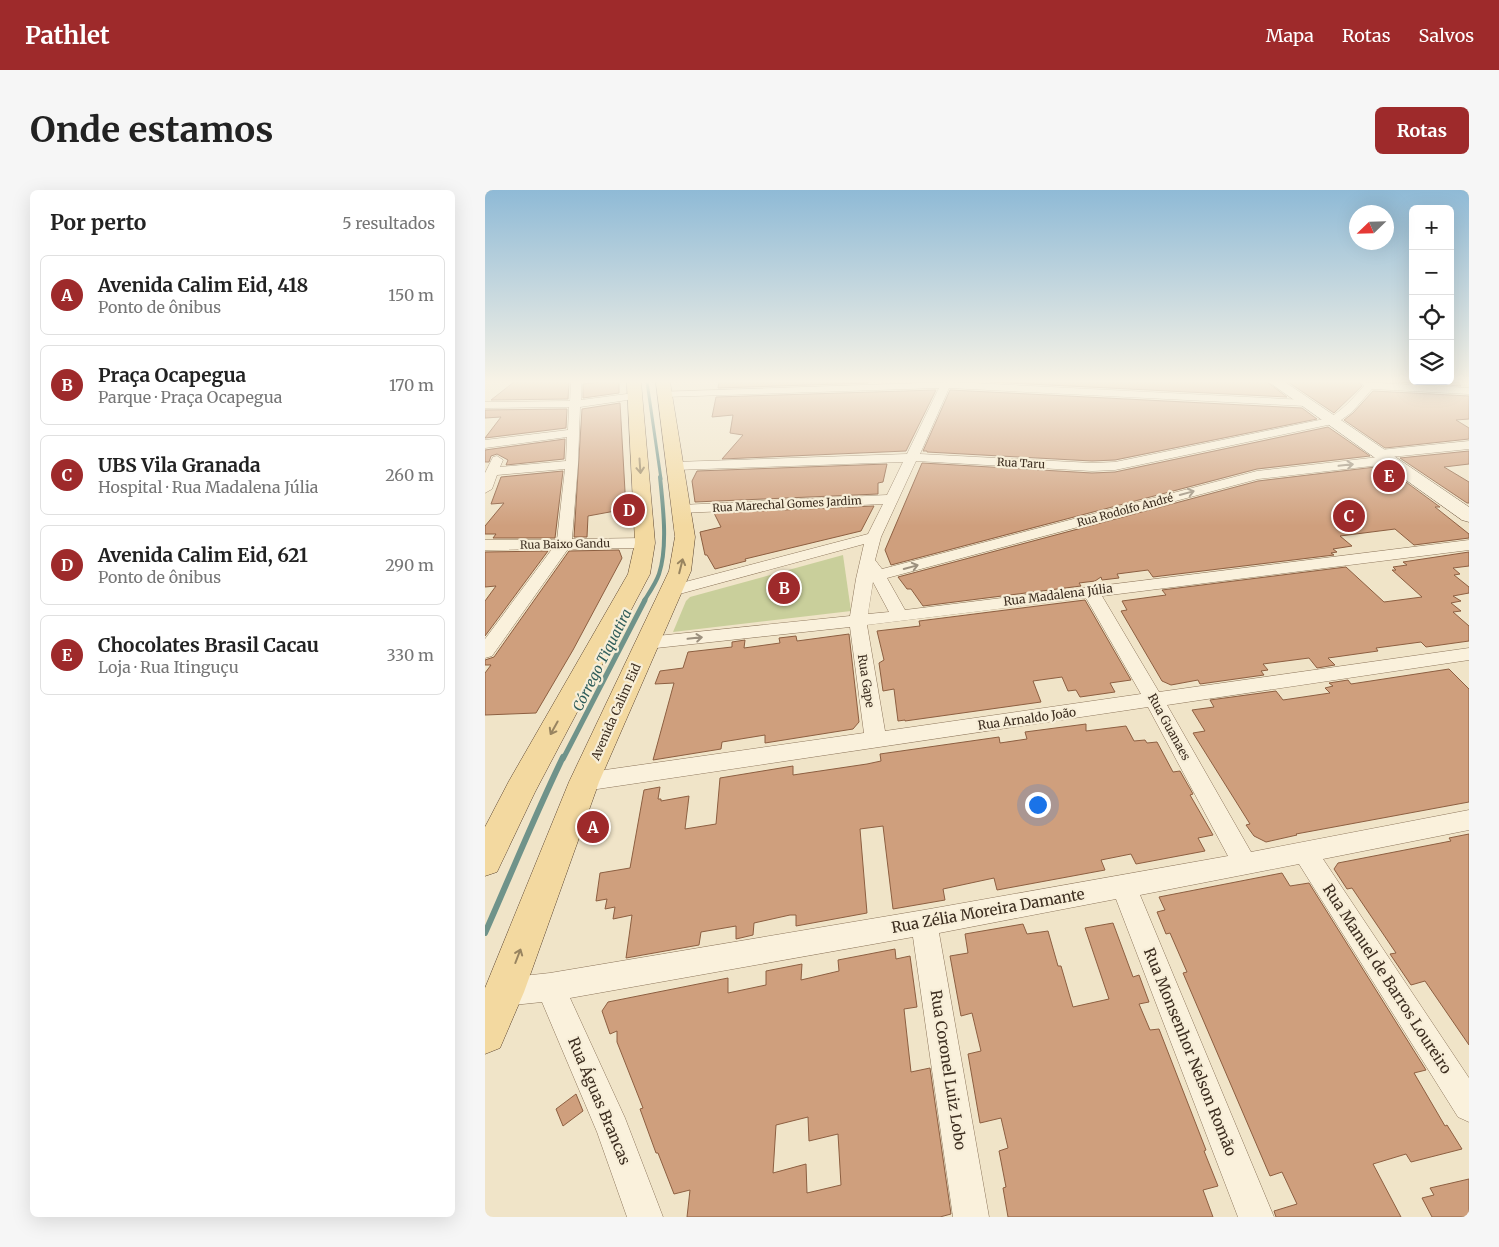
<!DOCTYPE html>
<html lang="pt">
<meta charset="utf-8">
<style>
body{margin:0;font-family:Merriweather,serif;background:#f6f6f6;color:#222}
.controls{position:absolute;right:15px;top:15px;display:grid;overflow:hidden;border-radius:8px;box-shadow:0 5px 20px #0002}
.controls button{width:45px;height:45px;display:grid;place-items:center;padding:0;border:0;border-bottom:1px solid #e0e0e0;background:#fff;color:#222;font:25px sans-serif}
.compass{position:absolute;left:864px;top:15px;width:45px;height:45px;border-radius:50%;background:#fff;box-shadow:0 5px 20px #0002;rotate:247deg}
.you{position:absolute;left:552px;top:614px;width:18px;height:18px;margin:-12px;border:4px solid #fff;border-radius:50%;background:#1a73e8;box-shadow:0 0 0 8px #1a73e833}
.badge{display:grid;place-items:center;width:32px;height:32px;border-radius:50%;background:#9e2a2b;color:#fff;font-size:16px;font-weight:700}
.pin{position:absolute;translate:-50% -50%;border:2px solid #fff;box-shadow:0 1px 5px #0006}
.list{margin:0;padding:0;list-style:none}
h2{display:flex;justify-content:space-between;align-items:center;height:65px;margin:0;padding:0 20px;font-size:21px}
h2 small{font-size:16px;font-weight:400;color:#767676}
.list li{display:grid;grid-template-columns:32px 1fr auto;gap:15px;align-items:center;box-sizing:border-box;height:80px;margin:0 10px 10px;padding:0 10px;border:1px solid #e0e0e0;border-radius:8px}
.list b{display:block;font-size:19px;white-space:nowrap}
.list p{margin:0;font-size:16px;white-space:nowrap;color:#767676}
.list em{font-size:16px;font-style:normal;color:#767676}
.icon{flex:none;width:28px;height:28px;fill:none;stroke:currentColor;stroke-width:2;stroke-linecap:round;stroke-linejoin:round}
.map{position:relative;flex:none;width:984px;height:1027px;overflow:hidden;border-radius:8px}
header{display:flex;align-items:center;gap:30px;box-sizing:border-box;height:70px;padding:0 25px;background:#9e2a2b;color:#fff}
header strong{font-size:24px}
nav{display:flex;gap:28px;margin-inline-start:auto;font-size:18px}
.intro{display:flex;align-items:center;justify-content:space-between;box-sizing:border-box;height:120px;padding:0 30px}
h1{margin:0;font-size:35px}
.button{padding:12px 22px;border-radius:8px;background:#9e2a2b;color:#fff;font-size:18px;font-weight:700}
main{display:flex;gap:30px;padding:0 30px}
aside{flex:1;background:#fff;border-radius:8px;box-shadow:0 5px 20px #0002}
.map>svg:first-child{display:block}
.green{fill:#c9cf9b}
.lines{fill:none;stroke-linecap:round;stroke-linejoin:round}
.stream-far3{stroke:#6f938a;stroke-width:3}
.stream-far2{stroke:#6f938a;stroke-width:4}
.stream-far1{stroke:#6f938a;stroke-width:5}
.stream{stroke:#6f938a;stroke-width:6}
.building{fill:#cf9f7d;stroke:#8d5f41;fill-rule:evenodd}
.street-casing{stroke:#8d765c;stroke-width:1}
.secondary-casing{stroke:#6f573f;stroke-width:1}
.primary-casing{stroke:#5b4430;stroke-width:1}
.street{fill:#faf1dc;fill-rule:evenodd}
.secondary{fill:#faf1dc;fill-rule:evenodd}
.primary{fill:#f3d9a0;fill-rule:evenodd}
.oneway{stroke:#9c907e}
.oneway2{stroke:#988460}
.labels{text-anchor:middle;stroke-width:4.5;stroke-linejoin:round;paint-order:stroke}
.far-street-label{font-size:11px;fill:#3d2e20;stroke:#f7eed8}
.street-label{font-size:12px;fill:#3d2e20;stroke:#f7eed8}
.water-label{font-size:14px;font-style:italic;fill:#2f5d5a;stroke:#f7eed8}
.near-street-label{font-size:15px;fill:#3d2e20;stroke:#f7eed8}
</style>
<header>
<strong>Pathlet</strong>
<nav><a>Mapa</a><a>Rotas</a><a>Salvos</a></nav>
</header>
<div class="intro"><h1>Onde estamos</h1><a class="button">Rotas</a></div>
<main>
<aside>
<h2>Por perto<small>5 resultados</small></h2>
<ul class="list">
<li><span class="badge">A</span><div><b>Avenida Calim Eid, 418</b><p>Ponto de ônibus</p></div><em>150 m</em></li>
<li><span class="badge">B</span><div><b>Praça Ocapegua</b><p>Parque · Praça Ocapegua</p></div><em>170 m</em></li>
<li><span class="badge">C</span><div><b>UBS Vila Granada</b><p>Hospital · Rua Madalena Júlia</p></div><em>260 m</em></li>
<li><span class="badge">D</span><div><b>Avenida Calim Eid, 621</b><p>Ponto de ônibus</p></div><em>290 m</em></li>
<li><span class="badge">E</span><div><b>Chocolates Brasil Cacau</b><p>Loja · Rua Itinguçu</p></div><em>330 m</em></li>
</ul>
</aside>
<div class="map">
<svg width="984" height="1027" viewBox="0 0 984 1027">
<rect width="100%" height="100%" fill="#f0e4c8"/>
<!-- green -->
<polygon class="green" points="358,365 366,421 188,442 201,411 205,407"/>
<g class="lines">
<!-- stream-far3 -->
<polyline class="stream-far3" points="162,192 176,289"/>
<!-- stream-far2 -->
<path class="stream-far2" d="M 159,411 C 164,403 171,393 174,384 C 183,357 178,316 175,287"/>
<!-- stream-far1 -->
<polyline class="stream-far1" points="78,569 160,410"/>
<!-- stream -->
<path class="stream" d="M 0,743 C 26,684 50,625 78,567"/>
</g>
<!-- building -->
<g class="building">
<polygon points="29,192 84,192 83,209 6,210"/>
<polygon points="115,192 134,192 134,203 98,208 98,194"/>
<polygon points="234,192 383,192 383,193 233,198"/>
<polygon points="505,192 782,192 802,207"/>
<polygon points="803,192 874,192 877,196 849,223"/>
<polygon points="911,192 973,192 976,196"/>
<polygon points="451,200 421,261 237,269 258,245 245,243 248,225 227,227 231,207"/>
<polygon points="465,200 817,218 832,229 630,270 607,271 442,262 442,261 438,261"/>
<polygon points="888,201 984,206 984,229 971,230 984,238 984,249 900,258 859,230 868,223"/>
<polygon points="135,213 141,319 103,326 102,347 89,347 97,219"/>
<polygon points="82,219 81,238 0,248 16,227 0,228 0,220"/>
<polygon points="843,237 885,266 772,279 406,375 400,360 437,273 607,283 630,282"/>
<polygon points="80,249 79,269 21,275 23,270 12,264 6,266 4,272 0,272 0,260"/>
<polygon points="984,261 984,274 959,277 984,292 984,313 982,313 915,268"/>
<polygon points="402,274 398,292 393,293 393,304 210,312 207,291 212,281"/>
<polygon points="899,276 955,317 950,317 984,344 984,348 929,355 910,339 855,346 867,356 848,359 852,362 846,363 849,365 668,387 663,380 632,384 634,388 617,390 616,387 610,391 594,393 596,396 438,416 426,399 422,399 413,387 773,291"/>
<polygon points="78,281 70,348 8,348 11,344 0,344 0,336 19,313 6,314 16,287"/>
<polygon points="389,316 376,341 260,369 261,371 230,379 222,365 220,365 215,342 236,337 229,323"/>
<polygon points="134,360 137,368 135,372 88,460 51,523 0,525 0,483 6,475 0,475 0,470 9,467 84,361"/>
<polygon points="63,361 0,446 0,411 11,396 0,397 0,362"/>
<polygon points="984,362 984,376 968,378 975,384 969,385 984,397 984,403 968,406 976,411 966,413 976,421 968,422 984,436 984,451 941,457 936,452 891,458 893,461 843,468 850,475 832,478 824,468 778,474 783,480 776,481 779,485 715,494 713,490 686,495 677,491 636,421 642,420 637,411 681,405 677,400 861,377 899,412 937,407 907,380 911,380 908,377 922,375 918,372"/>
<polygon points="600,410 646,490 625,493 630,502 595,507 591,500 583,501 577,487 548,491 556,512 420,531 420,530 413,531 409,499 398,501 394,473 399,470 392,441 435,436 434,431"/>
<polygon points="364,444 374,532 368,539 280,553 280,545 237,552 236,559 168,570 189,493 170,494 175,481 198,478 203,462 247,457 247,452 260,450 259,458 295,453 294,448 311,446 312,451"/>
<polygon points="964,479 984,499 984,612 811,644 812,645 781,652 769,646 761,635 765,634 708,543 720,541 707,520 729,517 725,510 791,501 798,510 845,503 840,498 848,496 844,493 863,490 866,494"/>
<polygon points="601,534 601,541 641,536 649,551 660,550 662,553 672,552 688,582 695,581 708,604 705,605 728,645 713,648 720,661 651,674 646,664 616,670 620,680 512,700 509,688 458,699 460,710 408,719 398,636 375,639 382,723 311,736 311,725 305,725 269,733 268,745 251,749 251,736 216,742 214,755 141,768 147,725 128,729 130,717 120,719 122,709 111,711 115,683 145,678 159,600 175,597 173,609 176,609 176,611 204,606 200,639 231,634 235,588 308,576 308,585 382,574 396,571 395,564 514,547 515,553 542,549 540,542"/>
<polygon points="984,644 984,855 940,791 926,795 905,764 911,763 867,698 862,699 849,679 853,673 966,651 964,648"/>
<polygon points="797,683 805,696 824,693 941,880 929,883 960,936 962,935 977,959 926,972 921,964 888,974 916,1027 791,1027 789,1021 812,1014 797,982 785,986 698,783 702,782 685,743 681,744 672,722 680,720 674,707"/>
<polygon points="628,733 648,787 654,785 664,812 654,814 665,840 674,839 721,960 719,961 733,996 718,1000 728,1027 523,1027 518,998 521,997 514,961 523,958 516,928 495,933 483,864 496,861 487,823 476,826 465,766 483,763 480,744 538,734 542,744 563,741 573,776 576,776 588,817 624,809 600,738"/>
<path d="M 410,759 L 411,769 L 425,766 L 432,817 L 419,819 L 426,882 L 445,878 L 466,1024 L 455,1027 L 202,1027 L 205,1000 L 189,1004 L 173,963 L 171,963 L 155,919 L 158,918 L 132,852 L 132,841 L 125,844 L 117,821 L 123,812 L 243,788 L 243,803 L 281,795 L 281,781 L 317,774 L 316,790 L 354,781 L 353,770 ZM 323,927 L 324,951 L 353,944 L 356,995 L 322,1003 L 321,974 L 288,983 L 291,935 Z"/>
<polygon points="91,904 98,921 78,936 71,919"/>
<polygon points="984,989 984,1027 947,1027 937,1008 949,1005 945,998"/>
</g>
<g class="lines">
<!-- street casing -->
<g class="street-casing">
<g id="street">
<polygon points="86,192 96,192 96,210 149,203 154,206 149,209 95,217 93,274 87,349 160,348 165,350 168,353 165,356 160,358 83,359 7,466 0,468 0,449 67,359 0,360 0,350 72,350 80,279 12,285 7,299 0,303 0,283 8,267 12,266 18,270 15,277 81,271 82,247 0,258 0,250 83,240 84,217 0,218 0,212 85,211"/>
<path d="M 467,192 L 821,210 L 826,213 L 821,216 L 464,198 L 435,264 L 607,273 L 630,272 L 844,228 C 858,220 868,208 879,196 L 876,192 L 984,198 L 984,204 L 887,199 L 867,222 L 852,233 L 630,280 L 607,281 L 431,271 L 396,347 L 390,370 L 397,379 L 772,281 L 894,267 L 889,264 L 895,260 L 984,251 L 984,259 L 906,267 L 910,270 L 904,274 L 773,289 L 402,388 L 420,420 L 984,350 L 984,360 L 617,406 L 674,502 L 984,458 L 984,470 L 682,515 L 766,662 L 984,620 L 984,640 L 838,669 L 984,888 L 984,932 L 973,927 L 814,674 L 655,705 L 789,1027 L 753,1027 L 631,709 L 454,743 L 504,1027 L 468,1027 L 428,747 L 85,808 L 140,928 L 178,1027 L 142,1027 L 112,942 L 57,812 L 19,816 L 9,812 L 5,802 L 9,792 L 19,788 L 65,783 L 439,720 L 743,666 L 663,517 L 99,601 L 91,598 L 88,592 L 91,586 L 99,583 L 379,543 L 365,437 L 162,459 L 156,457 L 153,453 L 156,449 L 162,447 L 365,426 L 371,389 L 379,354 L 187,406 L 181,405 L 179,401 L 181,397 L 383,344 L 398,314 L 196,323 L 191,322 L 189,319 L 191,316 L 196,315 L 402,305 L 418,272 L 190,280 L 184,276 L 190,272 L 422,264 L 454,198 L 179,207 L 175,206 L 174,204 L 175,202 ZM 388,392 L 404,422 L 383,424 ZM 601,408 L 656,504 L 400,541 L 382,435 Z"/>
</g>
</g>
<!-- secondary casing -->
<g class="secondary-casing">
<polygon id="secondary" points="784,192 800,192 984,317 984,332 977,330"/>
</g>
<!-- primary casing -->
<g class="primary-casing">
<g id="primary">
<polygon points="142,192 156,192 170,353 165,384 50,602 12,682 0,686 0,637 24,591 143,384 150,353"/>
<polygon points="171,192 185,192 210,347 206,381 114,592 39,802 15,858 0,864 0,798 84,592 184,381 190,347"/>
</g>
</g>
<!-- street -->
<use href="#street" class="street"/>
<!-- secondary -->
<use href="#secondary" class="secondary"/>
<!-- primary -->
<use href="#primary" class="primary"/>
</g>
<!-- one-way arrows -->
<defs><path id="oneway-shaft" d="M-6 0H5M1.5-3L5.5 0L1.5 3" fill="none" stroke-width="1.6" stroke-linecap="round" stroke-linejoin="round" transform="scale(1.25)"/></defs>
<g class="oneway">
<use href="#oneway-shaft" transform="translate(861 275) rotate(-6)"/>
<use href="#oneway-shaft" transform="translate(702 303) rotate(-15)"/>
<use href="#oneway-shaft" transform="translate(426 377) rotate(-15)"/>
<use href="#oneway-shaft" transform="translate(210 448) rotate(-6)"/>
</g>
<g class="oneway2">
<use href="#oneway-shaft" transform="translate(155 276) rotate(86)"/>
<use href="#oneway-shaft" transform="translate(196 376) rotate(-76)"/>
<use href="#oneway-shaft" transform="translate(69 538) rotate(119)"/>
<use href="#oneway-shaft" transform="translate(33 766) rotate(-69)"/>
</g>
<!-- sky -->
<linearGradient id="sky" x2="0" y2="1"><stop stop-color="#8fbad6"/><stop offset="0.57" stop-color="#f8f3e6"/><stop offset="1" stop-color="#f8f3e6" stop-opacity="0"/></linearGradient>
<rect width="984" height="336" fill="url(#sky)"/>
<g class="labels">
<!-- far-street labels -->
<g class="far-street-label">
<text transform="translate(536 273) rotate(3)" y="4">Rua Taru</text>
<text transform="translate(302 314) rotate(-3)" y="4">Rua Marechal Gomes Jardim</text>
<text transform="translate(640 320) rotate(-15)" y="4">Rua Rodolfo André</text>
<text transform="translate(80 354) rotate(-1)" y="4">Rua Baixo Gandu</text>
</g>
<!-- street labels -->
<g class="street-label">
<text transform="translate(573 405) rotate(-7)" y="4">Rua Madalena Júlia</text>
<text transform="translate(381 491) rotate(81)" y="4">Rua Gape</text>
<text transform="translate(131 522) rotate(-66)" y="4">Avenida Calim Eid</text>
<text transform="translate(542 529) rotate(-8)" y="4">Rua Arnaldo João</text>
<text transform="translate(684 537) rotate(61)" y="4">Rua Guanaes</text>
</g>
<!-- water labels -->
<g class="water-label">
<text transform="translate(117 470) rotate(-63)" y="5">Córrego Tiquatira</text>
</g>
<!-- near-street labels -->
<g class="near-street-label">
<text transform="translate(503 721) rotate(-10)" y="5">Rua Zélia Moreira Damante</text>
<text transform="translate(902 789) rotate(57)" y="5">Rua Manuel de Barros Loureiro</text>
<text transform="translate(705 862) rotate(68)" y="5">Rua Monsenhor Nelson Romão</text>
<text transform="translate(463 880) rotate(81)" y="5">Rua Coronel Luiz Lobo</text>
<text transform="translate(114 911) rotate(67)" y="5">Rua Águas Brancas</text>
</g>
</g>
</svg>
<div class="controls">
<button>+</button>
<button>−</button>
<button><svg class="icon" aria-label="locate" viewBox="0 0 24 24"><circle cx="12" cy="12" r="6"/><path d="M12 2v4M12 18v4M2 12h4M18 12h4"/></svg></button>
<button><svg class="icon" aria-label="layers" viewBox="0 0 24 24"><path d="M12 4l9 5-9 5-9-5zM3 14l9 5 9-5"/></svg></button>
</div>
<svg class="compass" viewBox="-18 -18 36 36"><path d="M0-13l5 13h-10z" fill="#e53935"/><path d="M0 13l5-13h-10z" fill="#767676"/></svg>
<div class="you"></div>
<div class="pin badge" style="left:108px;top:637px">A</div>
<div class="pin badge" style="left:299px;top:398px">B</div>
<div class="pin badge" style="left:864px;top:326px">C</div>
<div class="pin badge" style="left:144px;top:320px">D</div>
<div class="pin badge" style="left:904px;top:286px">E</div>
</div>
</main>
